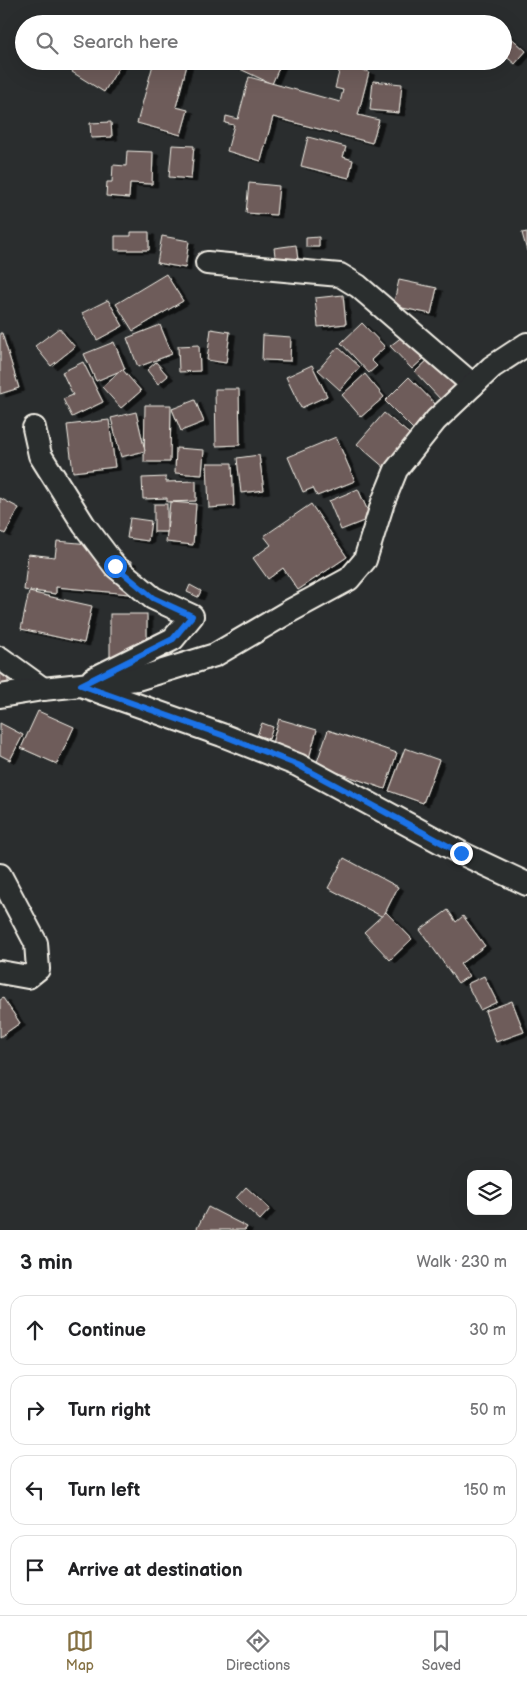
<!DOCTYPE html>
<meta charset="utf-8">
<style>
body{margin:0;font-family:"Balsamiq Sans",sans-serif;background:#f6f6f6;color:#202124}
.controls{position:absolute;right:15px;bottom:15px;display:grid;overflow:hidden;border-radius:10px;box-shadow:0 5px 20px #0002}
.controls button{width:45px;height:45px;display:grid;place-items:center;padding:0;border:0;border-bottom:1px solid #e0e0e0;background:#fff;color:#202124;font:25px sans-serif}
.stop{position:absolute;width:15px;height:15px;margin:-11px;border:4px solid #1a73e8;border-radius:50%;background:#fff}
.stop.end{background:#1a73e8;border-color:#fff;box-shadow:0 1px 5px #0008}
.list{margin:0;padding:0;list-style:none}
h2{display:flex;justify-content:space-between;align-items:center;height:65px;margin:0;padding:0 20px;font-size:21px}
h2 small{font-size:16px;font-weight:400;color:#757577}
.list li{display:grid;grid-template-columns:32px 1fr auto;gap:15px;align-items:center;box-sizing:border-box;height:70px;margin:0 10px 10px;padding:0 10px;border:1px solid #e0e0e0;border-radius:15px}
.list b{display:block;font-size:19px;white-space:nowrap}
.list em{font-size:16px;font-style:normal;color:#757577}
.icon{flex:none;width:28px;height:28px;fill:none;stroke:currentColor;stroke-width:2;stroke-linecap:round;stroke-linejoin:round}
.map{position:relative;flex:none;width:527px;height:1230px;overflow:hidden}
.search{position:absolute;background:#fff;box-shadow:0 5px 20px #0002;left:15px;right:15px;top:15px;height:55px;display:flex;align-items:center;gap:12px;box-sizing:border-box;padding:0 18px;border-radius:28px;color:#757577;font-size:19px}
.sheet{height:385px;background:#fff}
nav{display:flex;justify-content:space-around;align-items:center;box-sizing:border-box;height:70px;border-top:1px solid #e0e0e0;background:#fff;font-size:14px;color:#757577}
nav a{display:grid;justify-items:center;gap:2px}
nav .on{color:#847042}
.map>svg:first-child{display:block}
.building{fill:#6e5b5a;stroke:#f4f1e8;filter:url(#shadow)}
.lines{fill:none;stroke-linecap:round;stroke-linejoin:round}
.minor-casing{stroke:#f4f1e8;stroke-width:26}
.minor{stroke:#2a2d2e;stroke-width:22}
.route{stroke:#1a73e8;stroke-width:6}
</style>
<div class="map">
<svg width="527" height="1230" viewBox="0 0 527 1230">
<defs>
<filter id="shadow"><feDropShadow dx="5.5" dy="3" stdDeviation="0" flood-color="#0009"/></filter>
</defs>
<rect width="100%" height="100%" fill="#2a2d2e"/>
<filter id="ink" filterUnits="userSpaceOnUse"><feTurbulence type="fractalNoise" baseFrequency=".02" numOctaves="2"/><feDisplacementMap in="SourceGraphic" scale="10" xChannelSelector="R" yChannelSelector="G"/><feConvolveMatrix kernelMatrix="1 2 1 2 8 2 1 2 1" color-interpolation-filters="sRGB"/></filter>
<g filter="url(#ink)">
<!-- building -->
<g class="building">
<polygon points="506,33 526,51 515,64 503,54 503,36"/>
<polygon points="79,61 123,61 104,92 72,72"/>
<polygon points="154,61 173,61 187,65 176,107 188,110 181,135 137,123"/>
<polygon points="223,61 282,61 272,84"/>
<polygon points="341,64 369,72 358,115 379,120 372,143 273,117 261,161 227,151 234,125 225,123 226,116 238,119 249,77 340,102 343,90 335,88"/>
<polygon points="373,81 402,84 399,113 370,110"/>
<polygon points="111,122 112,137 91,138 90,123"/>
<polygon points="308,137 346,147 343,157 353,160 349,178 301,166"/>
<polygon points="172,145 194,146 191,179 169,177"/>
<polygon points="127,151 153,152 152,184 130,183 129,198 106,196 107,182 112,182 113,165 126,166"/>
<polygon points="249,183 279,186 276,215 246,213"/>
<polygon points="131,232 149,232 149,250 115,250 115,236 131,236"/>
<polygon points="527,232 527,251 522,233"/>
<polygon points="162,236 189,241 185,268 157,263"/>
<polygon points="319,237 319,247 306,247 306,238"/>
<polygon points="296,245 300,275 278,278 274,248"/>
<polygon points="166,274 183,301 133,331 116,304"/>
<polygon points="399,280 437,288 431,314 393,306"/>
<polygon points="343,295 346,324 318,327 315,298"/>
<polygon points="108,300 123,326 97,340 82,313"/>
<polygon points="362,323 385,347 371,360 377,366 369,373 341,343"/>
<polygon points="160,325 172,354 138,367 127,338"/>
<polygon points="59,328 75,347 51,366 35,346"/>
<polygon points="211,329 230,332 226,363 207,360"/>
<polygon points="0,333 2,333 19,388 0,394"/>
<polygon points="407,333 431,352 412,369 390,346"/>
<polygon points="263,335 291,337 290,361 262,360"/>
<polygon points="114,342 125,369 96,381 84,354"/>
<polygon points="199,345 200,371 179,372 178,346"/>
<polygon points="338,347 360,367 340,390 318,370"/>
<polygon points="430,358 457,386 442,401 415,372"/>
<polygon points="83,362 103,402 72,417 63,399 73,395 62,372"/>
<polygon points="156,362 168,376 158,384 147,370"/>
<polygon points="312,365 327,396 301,408 286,377"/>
<polygon points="122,369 141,391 121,408 102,387"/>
<polygon points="365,374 384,397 361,417 342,395"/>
<polygon points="409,377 442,411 418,434 385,401"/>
<polygon points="215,389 239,389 240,445 216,446"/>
<polygon points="195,400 204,422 181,431 172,409"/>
<polygon points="145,405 171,405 170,462 144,462"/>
<polygon points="136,412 145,451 121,457 111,418"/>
<polygon points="384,413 413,437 386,469 357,444"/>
<polygon points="109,420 115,467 73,472 67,425"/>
<polygon points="336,437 355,481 317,496 313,488 303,492 288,457"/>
<polygon points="176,448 204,450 202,475 175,473"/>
<polygon points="259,455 264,490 241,493 237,458"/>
<polygon points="207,463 232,463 234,506 209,508"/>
<polygon points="166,477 166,482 196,481 196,501 167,502 167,498 143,499 142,478"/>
<polygon points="358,489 371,518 341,530 329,501"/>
<polygon points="0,498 19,508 5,534 0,531"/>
<polygon points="170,502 196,504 193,545 166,542"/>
<rect x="154" y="504" width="13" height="28"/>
<polygon points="311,504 347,557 298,590 283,568 268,579 253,558 271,545 264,536"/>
<polygon points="130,518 151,521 148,541 127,538"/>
<polygon points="57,541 100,545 99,558 132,561 129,594 56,587 56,594 24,590 28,554 55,557"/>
<polygon points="190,585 201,591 198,597 187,592"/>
<polygon points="29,592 92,606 84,643 21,629"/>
<rect x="110" y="614" width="37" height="48"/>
<polygon points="0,664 8,665 8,693 0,693"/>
<polygon points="38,711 74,727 57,764 21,748"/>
<polygon points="279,719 317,730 309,758 271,747"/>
<polygon points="0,723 23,735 10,760 0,755"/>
<polygon points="262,723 273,727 269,739 257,735"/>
<polygon points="328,730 397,753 385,789 316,765"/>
<polygon points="405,748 439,760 423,803 389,791"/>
<polygon points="344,858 398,887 383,917 328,888"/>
<polygon points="448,910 456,922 463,916 485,946 460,964 469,976 458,983 420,930"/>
<polygon points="386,912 412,939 390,960 364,932"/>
<polygon points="484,976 497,1002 480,1010 467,984"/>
<polygon points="3,998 20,1023 0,1037 0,1000"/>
<polygon points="512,1001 524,1032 496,1042 485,1011"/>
<polygon points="246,1187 270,1209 260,1220 236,1198"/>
<polygon points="208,1207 247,1227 245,1230 196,1230"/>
</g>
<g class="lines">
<!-- minor casing -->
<g class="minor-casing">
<g id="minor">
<polyline points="207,263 340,275 358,286 473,385"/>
<polyline points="34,428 40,455 84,525 115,566 153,598 192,616 173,639 93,679"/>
<polyline points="0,658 43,689"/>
<polyline points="86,687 222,735 298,765 461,853 527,884"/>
<polyline points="0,696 43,689 137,679 215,655 290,611 349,579 365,560 383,502 396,470 436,420 492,367 527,344"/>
<polyline points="0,875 36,943 38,969 28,977 0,972"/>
</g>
</g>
<!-- minor -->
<use href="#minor" class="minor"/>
</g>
</g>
<g class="lines" filter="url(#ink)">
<!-- route -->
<polyline class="route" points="115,566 153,598 192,616 173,639 81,685 222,735 298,765 461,853"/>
</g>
</svg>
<div class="controls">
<button><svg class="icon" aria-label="layers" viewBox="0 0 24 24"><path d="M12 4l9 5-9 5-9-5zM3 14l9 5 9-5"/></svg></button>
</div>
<div class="stop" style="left:115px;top:566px"></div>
<div class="stop end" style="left:461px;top:853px"></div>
<div class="search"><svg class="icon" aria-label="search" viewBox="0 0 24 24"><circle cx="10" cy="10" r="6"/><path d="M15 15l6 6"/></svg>Search here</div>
</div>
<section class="sheet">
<h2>3 min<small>Walk · 230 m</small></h2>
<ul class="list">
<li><svg class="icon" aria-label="ahead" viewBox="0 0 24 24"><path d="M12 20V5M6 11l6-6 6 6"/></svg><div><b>Continue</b></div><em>30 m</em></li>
<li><svg class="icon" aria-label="right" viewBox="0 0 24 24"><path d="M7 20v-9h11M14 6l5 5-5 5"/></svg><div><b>Turn right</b></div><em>50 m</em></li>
<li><svg class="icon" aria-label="left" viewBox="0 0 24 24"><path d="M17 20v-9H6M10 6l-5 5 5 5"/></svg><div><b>Turn left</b></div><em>150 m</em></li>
<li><svg class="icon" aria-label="arrive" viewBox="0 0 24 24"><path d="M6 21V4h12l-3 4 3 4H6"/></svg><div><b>Arrive at destination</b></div></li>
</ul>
</section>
<nav>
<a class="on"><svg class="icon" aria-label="map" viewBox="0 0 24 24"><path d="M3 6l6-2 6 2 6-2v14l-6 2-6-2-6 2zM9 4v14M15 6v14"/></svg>Map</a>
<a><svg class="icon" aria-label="directions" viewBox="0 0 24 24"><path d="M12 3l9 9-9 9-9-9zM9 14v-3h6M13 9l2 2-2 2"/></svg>Directions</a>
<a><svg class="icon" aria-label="saved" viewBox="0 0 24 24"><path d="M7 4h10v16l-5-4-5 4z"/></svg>Saved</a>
</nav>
